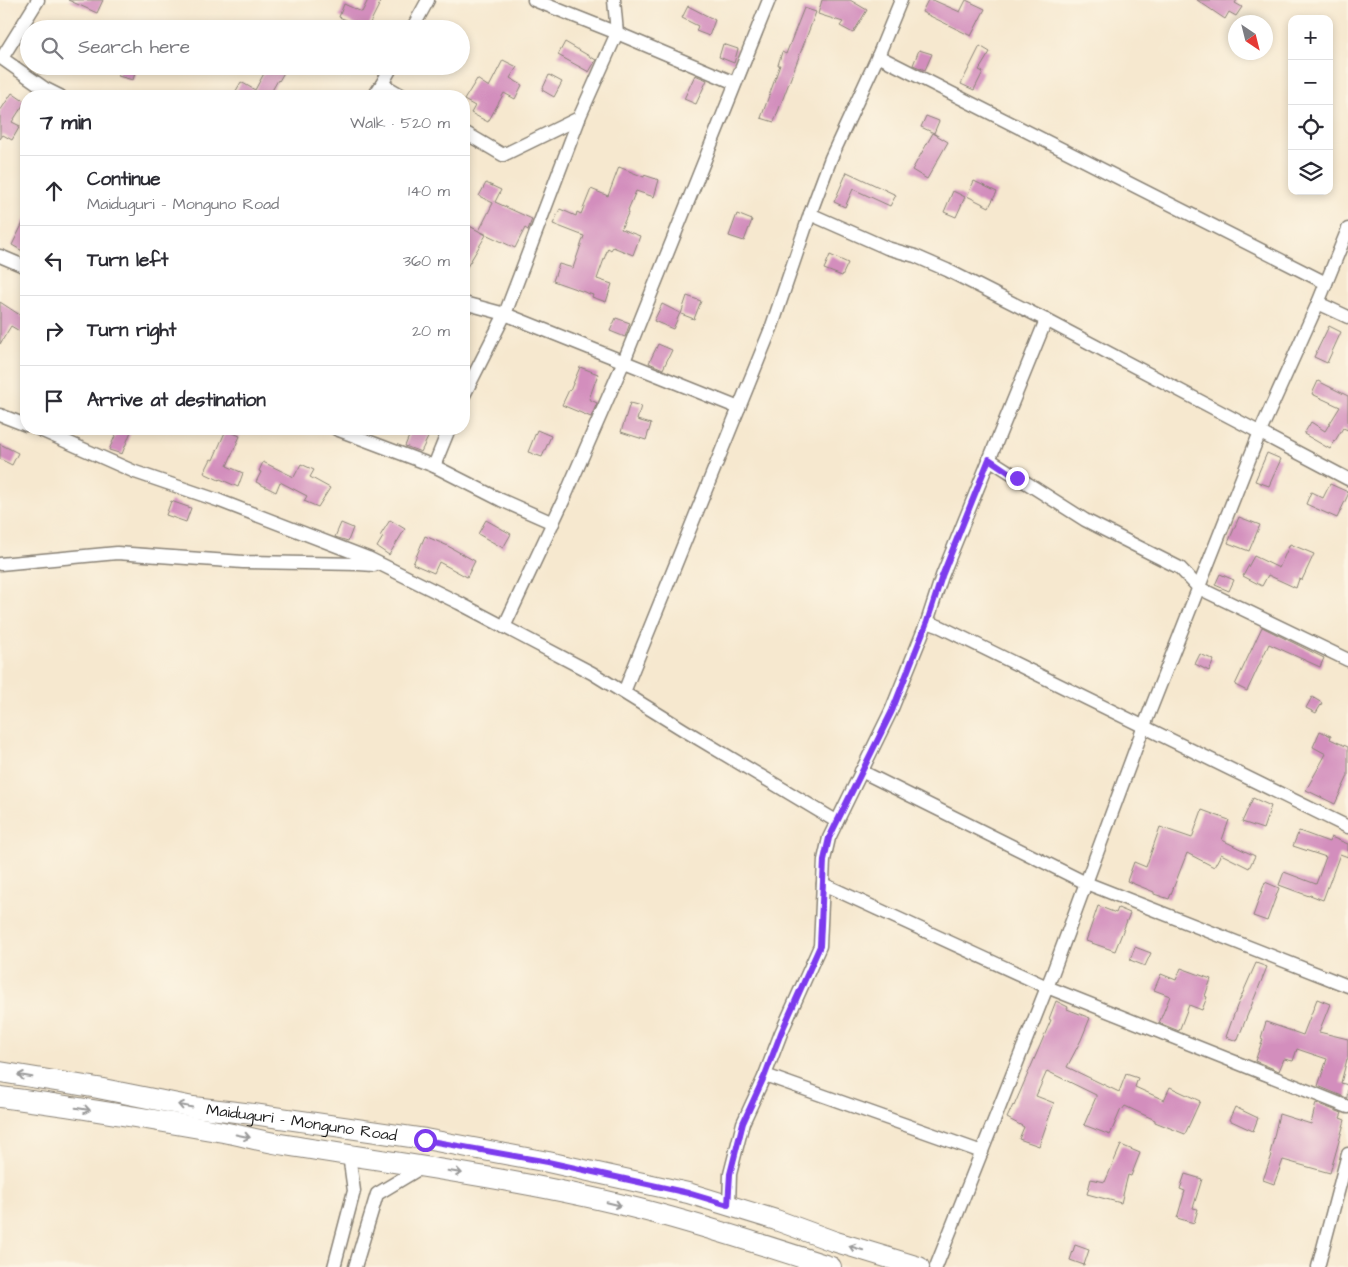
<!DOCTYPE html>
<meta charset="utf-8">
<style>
body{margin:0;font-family:"Architects Daughter",sans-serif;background:#f2f2f3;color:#2b2b33}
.controls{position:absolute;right:15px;top:15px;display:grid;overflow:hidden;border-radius:10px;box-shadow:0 2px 8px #0003}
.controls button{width:45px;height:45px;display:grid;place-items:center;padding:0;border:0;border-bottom:1px solid #e1e1e2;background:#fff;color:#2b2b33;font:25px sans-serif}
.compass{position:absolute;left:1228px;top:15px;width:45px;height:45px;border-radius:50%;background:#fff;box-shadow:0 2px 8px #0003;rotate:145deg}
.stop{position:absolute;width:15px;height:15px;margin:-11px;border:4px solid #7c3aed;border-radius:50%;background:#fff}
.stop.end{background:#7c3aed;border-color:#fff;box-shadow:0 1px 5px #0008}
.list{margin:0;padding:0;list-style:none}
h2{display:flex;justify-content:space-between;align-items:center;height:65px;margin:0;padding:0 20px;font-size:21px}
h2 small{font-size:16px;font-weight:400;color:#7c7c81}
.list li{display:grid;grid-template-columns:32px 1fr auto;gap:15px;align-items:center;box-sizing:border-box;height:70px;padding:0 20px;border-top:1px solid #e1e1e2}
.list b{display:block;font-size:19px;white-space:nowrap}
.list p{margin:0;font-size:16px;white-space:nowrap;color:#7c7c81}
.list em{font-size:16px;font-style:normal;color:#7c7c81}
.icon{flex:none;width:28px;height:28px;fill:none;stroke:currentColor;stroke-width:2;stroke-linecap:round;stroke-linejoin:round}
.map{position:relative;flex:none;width:1348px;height:1267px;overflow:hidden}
.search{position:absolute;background:#fff;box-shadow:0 2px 8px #0003;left:20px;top:20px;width:450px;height:55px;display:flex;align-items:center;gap:12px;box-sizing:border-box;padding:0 18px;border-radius:28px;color:#7c7c81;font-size:19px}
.panel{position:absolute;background:#fff;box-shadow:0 2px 8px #0003;left:20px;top:90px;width:450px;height:345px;border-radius:20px}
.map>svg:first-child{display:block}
.building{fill:#d38ebd}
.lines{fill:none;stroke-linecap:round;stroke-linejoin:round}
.minor-casing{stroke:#898276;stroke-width:15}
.primary-casing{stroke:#898276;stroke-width:22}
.minor{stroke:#fff;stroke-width:12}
.primary{stroke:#fff;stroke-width:20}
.oneway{stroke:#999}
.route{stroke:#7c3aed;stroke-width:6}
.labels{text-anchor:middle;stroke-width:4.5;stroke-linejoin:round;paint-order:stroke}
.street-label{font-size:16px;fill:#1c1c1c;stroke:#fcf5e5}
</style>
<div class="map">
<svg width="1348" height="1267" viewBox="0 0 1348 1267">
<rect width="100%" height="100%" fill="#fcf5e5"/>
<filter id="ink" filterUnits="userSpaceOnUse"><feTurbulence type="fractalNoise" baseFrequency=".02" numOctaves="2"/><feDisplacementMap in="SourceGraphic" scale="10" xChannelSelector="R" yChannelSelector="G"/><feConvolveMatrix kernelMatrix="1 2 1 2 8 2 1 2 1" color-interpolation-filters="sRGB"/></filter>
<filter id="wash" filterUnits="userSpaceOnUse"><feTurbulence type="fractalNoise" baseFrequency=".0096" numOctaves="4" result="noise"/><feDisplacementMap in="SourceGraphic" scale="20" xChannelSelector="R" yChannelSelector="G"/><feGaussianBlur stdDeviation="1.12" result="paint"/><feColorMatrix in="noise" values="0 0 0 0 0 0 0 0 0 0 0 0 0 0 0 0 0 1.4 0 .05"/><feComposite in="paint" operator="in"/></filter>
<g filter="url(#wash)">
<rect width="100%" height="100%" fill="#f6e8cf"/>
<g id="blocks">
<!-- building -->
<g class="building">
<polygon points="68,0 103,0 97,13"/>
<polygon points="368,0 374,0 380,3 367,29 354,29 356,24 339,17 344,4 362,12"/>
<polygon points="822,0 850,0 867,10 853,33 840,26 843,22 818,14"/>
<polygon points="928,0 933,0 960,12 966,0 985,9 971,36 922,12"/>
<polygon points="1197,0 1237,0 1235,3 1242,7 1236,16 1229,12 1225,19"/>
<polygon points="688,6 715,20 709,36 696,31 698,26 682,18"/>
<polygon points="804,8 816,12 774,122 761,118 780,65 778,65 782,52 786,54"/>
<polygon points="565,42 596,60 589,72 558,55"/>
<polygon points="723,44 738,49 734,63 719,57"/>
<polygon points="980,46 990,52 979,70 983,72 974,90 961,84"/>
<polygon points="919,50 932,54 925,70 913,65"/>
<polygon points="503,60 517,67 510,78 522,85 515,99 504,93 488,122 471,113 475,106 464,100 477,79 489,87"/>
<polygon points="120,66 137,66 133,80 118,76"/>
<polygon points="268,66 279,66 286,69 279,81 278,80 269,96 233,96 241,82 255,90"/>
<polygon points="549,75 562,82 554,97 542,90"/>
<polygon points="695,75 707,80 696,104 684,99"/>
<polygon points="12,93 25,102 12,122 20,126 12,140 3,135 0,139 0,111"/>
<polygon points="926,116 939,121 934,133 921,127"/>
<polygon points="933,133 948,142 927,179 912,170"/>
<polygon points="619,167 644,177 644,175 659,180 654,197 636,191 628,210 629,211 621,229 640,236 633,255 613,247 611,250 608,248 597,279 612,284 606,302 592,297 593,295 553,281 559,264 573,268 584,236 553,224 560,209 576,216 577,212 581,214 591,189 608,196"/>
<polygon points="847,172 896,195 890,206 853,189 845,207 834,202"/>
<polygon points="974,181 997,192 989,207 967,196"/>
<polygon points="486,183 501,190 495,202 532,219 528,230 525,228 515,248 479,231 493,203 479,196"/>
<polygon points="953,191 965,197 956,217 944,212"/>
<polygon points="737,214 752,220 744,241 729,236"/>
<polygon points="26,217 26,253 12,245"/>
<polygon points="464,223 486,235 464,272"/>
<polygon points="830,255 848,263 842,276 824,269"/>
<polygon points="687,296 701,301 694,319 681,314"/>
<polygon points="0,302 26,319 26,335 11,326 0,344"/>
<polygon points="662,304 680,313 673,329 654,321"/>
<polygon points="616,318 630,323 625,337 610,331"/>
<polygon points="1329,326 1341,332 1327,363 1314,357"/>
<polygon points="658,344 672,350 663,369 649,363"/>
<polygon points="580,367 598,374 589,399 597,403 591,417 562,405 569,390 570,391"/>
<polygon points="1318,381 1348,396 1348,430 1343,428 1330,449 1304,434 1311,422 1325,431 1340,407 1312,394"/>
<polygon points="630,403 641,406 637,420 651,424 646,440 621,432"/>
<polygon points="118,429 132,429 122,454 109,450"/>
<polygon points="412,429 432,429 421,452 405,446"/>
<polygon points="226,430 240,436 227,466 243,473 238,487 220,479 219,480 204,473 211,459 213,460"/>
<polygon points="537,430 551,436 542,457 528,452"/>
<polygon points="0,444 18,453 12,465 0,459"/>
<polygon points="1267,453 1281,459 1269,486 1255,481"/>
<polygon points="263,462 294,477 301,464 314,470 310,477 330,488 318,507 304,501 307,496 280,482 276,492 256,482 261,472 259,471"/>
<polygon points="1330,484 1348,492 1348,495 1337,518 1306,504 1311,492 1323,498"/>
<polygon points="171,501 191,508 186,522 166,515"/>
<polygon points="1239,517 1260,525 1249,551 1228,543"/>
<polygon points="390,520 405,529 389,555 377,547 383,537 380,536"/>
<polygon points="486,520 511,534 503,548 478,534"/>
<polygon points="341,523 353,528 348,541 335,537"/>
<polygon points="425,536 446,545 475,561 467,577 439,562 434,573 413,564"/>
<polygon points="1290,544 1314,554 1302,580 1299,579 1296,588 1268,575 1262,586 1243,576 1254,556 1279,568"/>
<polygon points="1220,574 1234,580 1229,591 1215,585"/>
<polygon points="1262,627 1324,658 1320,667 1269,644 1247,691 1235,685"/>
<polygon points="1200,654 1214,660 1209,671 1195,664"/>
<polygon points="1312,697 1322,703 1316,713 1306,708"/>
<polygon points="1320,731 1331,736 1330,739 1348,747 1348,776 1335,804 1306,790 1326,754 1313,747"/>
<polygon points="1253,798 1271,806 1263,829 1242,822"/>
<polygon points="1202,810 1229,820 1222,840 1255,856 1249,868 1221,854 1214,867 1187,853 1169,899 1154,894 1154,892 1127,881 1134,862 1146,867 1160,827 1192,838"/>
<polygon points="1299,831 1329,842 1331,837 1348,844 1348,857 1340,854 1323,900 1310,895 1309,896 1279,885 1284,872 1316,884 1326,857 1293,846"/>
<polygon points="1265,882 1279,888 1267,921 1253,916"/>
<polygon points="1098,906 1116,913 1118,908 1130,913 1115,951 1086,941"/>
<polygon points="1135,947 1151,953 1145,966 1130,960"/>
<polygon points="1256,963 1267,967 1237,1041 1226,1037 1237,1006"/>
<polygon points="1181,968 1211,979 1205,996 1207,997 1202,1010 1189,1005 1179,1031 1159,1023 1170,996 1154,990 1161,974 1176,980"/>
<polygon points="1317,999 1330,1004 1319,1032 1348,1039 1348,1059 1347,1059 1341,1083 1348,1085 1347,1098 1318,1086 1327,1059 1297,1049 1293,1061 1284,1059 1279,1071 1255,1061 1263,1039 1261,1038 1266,1022 1303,1035"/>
<polygon points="1056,1001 1068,1007 1067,1009 1090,1018 1081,1040 1067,1067 1119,1092 1126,1074 1138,1078 1135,1087 1164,1100 1170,1087 1200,1101 1185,1134 1155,1122 1155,1120 1125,1106 1122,1110 1121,1109 1110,1135 1084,1125 1096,1097 1096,1095 1047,1071 1036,1096 1054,1103 1039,1146 1019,1139 1024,1127 1007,1118 1013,1105 1014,1106 1051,1020 1049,1019"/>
<polygon points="1316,1103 1342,1113 1340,1118 1345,1120 1330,1173 1283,1160 1274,1184 1263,1180 1272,1155 1270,1154 1279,1114 1311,1124"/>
<polygon points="1235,1107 1258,1118 1253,1131 1229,1120"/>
<polygon points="1121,1145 1140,1153 1131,1176 1128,1175 1121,1203 1087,1194 1091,1179 1105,1182"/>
<polygon points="1185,1174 1202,1179 1193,1208 1198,1209 1194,1223 1177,1218 1185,1191 1180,1189"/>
<polygon points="1075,1245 1089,1250 1084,1265 1070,1260"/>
</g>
</g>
</g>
<g filter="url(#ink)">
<use href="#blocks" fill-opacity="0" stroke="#898276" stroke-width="1"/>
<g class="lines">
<!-- minor casing -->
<g class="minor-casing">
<g id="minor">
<polyline points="534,0 617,33 735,83"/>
<polyline points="412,29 428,0"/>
<polyline points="878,56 1326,283"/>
<polyline points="0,57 44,88 60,96"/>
<polyline points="2,58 38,0"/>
<polyline points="382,84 392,66"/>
<polyline points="374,96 382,84 403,96"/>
<polyline points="464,132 503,155 579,118 617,33 614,0"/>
<polyline points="810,214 831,158 878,56 901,0"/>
<polyline points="0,256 26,267"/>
<polyline points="464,303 505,314 739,408"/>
<polyline points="1318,303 1348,317"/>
<polyline points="1046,320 942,576 927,622 941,627 1348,827"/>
<polyline points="464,395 505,314 579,119"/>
<polyline points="0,415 26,425"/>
<polyline points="38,429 135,472 220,501 368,558 459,603 592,673 684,730 836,821"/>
<polyline points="336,429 434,466 501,500 553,523"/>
<polyline points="989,459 1085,520 1180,568 1199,588 1348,660"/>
<polyline points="434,466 449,429"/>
<polyline points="0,564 117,553 243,562 359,564 374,565"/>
<polyline points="504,627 563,501 624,361 769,0"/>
<polyline points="624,692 772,326 810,214 887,248 915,256 947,270 1046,320 1348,479"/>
<polyline points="861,771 1086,883 1348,986"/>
<polyline points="823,884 1047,987 1348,1107"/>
<polyline points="765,1075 982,1152"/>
<polyline points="729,1205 730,1174 743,1123 765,1075 781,1033 820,946 824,860 829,838 891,711 927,622"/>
<polyline points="334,1267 354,1191 349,1155"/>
<polyline points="355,1267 377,1194 422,1167"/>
<polyline points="936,1267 1053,972 1144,726 1260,432 1318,303 1348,229"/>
<polyline points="1318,1267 1348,1154"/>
</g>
</g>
<!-- primary casing -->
<g class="primary-casing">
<g id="primary">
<path id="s1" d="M 0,1072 L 98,1088 L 193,1107 L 253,1114 L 425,1139 L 548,1162 L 688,1193 L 776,1220 L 833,1241 L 919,1267"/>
<path d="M 0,1097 C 75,1106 149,1119 223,1132 C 244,1136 265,1142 286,1145 C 407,1165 529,1180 647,1211 C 709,1227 770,1247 831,1267"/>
</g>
</g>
<!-- minor -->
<use href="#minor" class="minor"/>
<!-- primary -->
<use href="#primary" class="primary"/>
</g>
<!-- one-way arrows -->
<defs><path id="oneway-shaft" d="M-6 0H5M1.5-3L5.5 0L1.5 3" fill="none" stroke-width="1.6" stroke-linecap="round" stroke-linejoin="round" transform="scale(1.25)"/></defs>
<g class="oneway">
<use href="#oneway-shaft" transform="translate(25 1076) rotate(-171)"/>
<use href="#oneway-shaft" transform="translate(185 1106) rotate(-169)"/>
<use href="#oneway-shaft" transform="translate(83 1109) rotate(10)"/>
<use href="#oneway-shaft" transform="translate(243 1136) rotate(12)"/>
<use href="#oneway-shaft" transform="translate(455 1172) rotate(9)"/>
<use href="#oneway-shaft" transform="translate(614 1204) rotate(13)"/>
<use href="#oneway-shaft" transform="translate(856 1248) rotate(-163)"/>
</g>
</g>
<g class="lines" filter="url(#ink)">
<!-- route -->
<polyline class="route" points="425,1140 548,1162 688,1193 728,1205 730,1174 743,1123 765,1075 781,1033 820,946 824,860 829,838 892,711 927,622 942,576 989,459 1017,478"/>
</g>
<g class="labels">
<!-- street labels -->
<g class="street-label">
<text dy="6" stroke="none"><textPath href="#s1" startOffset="306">Maiduguri - Monguno Road</textPath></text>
</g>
</g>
</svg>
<div class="controls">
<button>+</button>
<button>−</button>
<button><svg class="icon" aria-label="locate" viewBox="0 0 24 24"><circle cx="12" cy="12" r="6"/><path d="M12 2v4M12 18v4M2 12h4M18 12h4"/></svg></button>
<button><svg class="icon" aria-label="layers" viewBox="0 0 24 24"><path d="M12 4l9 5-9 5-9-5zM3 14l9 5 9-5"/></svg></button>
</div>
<svg class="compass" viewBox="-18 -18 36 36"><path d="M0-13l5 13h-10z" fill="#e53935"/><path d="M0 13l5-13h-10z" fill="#7c7c81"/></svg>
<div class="stop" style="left:425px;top:1140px"></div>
<div class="stop end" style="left:1017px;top:478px"></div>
<div class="search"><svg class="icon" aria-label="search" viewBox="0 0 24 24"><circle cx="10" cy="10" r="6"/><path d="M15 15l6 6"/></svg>Search here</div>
<section class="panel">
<h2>7 min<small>Walk · 520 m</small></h2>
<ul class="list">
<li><svg class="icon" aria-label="ahead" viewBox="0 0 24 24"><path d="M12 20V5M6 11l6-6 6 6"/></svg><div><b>Continue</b><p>Maiduguri - Monguno Road</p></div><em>140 m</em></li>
<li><svg class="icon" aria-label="left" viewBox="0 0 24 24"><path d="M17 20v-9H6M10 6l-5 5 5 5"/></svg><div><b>Turn left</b></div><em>360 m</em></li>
<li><svg class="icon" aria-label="right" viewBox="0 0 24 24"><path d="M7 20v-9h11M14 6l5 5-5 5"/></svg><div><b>Turn right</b></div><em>20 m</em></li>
<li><svg class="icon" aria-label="arrive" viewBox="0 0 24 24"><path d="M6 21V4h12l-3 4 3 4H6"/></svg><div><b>Arrive at destination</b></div></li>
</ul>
</section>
</div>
